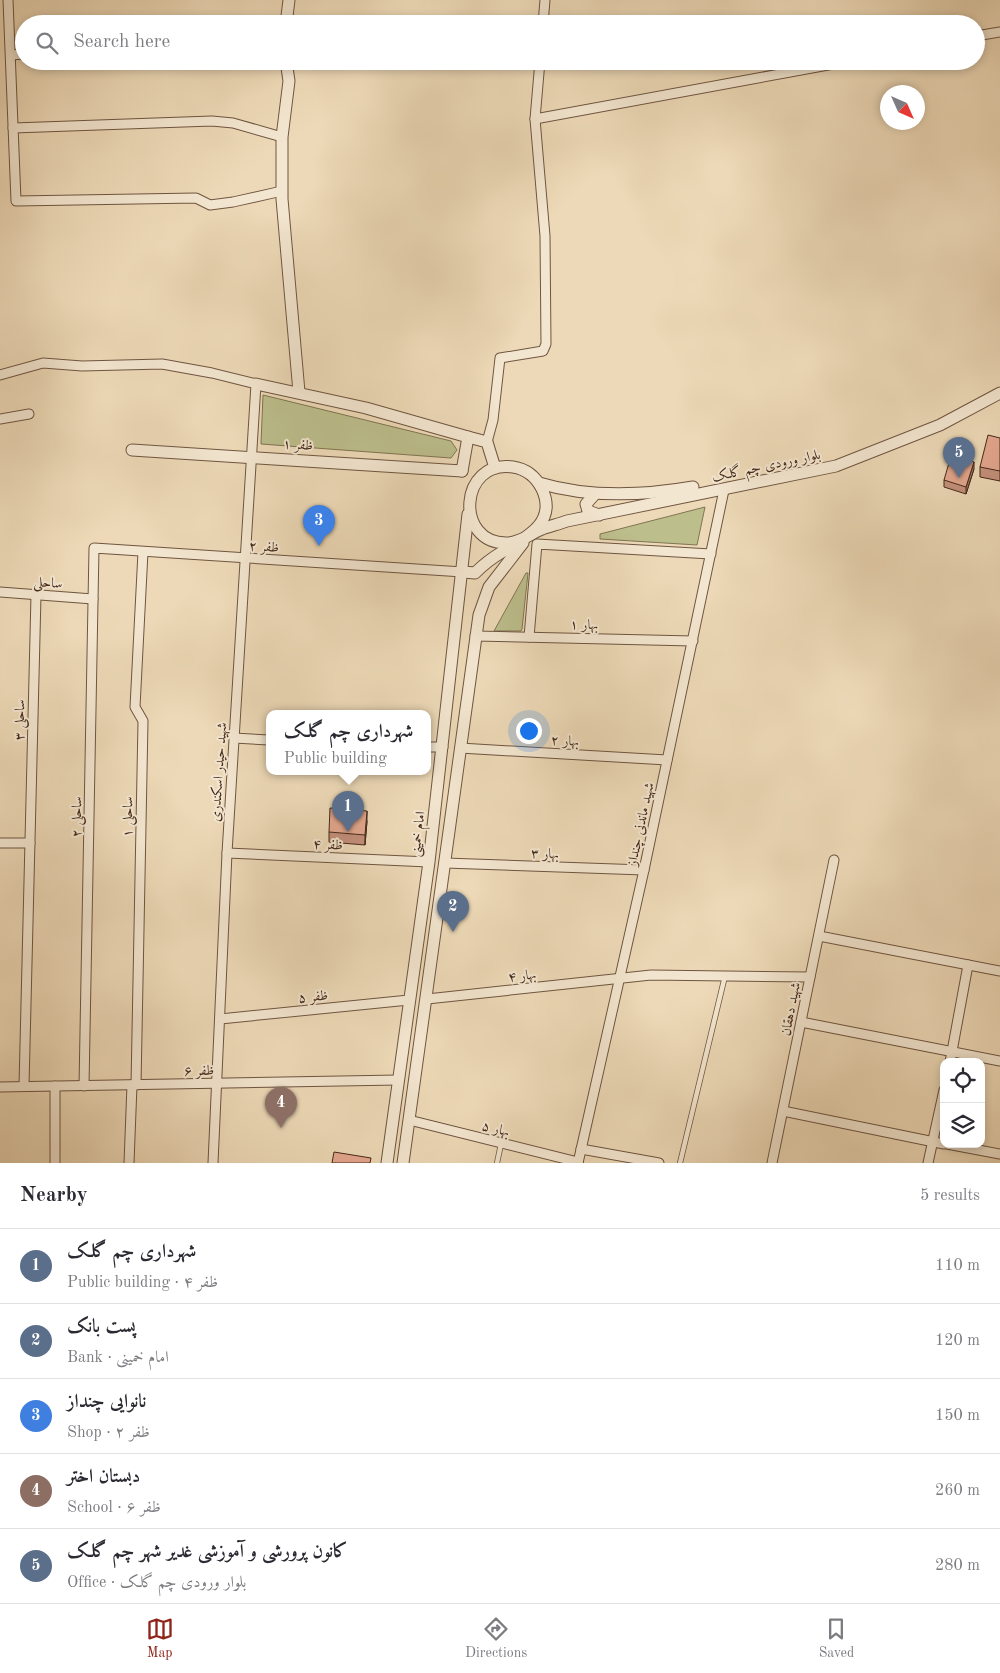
<!DOCTYPE html>
<meta charset="utf-8">
<style>
body{margin:0;font-family:"Old Standard TT",Amiri,serif;background:#f7f7f7;color:#2b2b33}
.controls{position:absolute;right:15px;bottom:15px;display:grid;overflow:hidden;border-radius:10px;box-shadow:0 2px 8px #0003}
.controls button{width:45px;height:45px;display:grid;place-items:center;padding:0;border:0;border-bottom:1px solid #e1e1e2;background:#fff;color:#2b2b33;font:25px sans-serif}
.compass{position:absolute;left:880px;top:85px;width:45px;height:45px;border-radius:50%;background:#fff;box-shadow:0 2px 8px #0003;rotate:135deg}
.you{position:absolute;left:528px;top:730px;width:18px;height:18px;margin:-12px;border:4px solid #fff;border-radius:50%;background:#1a73e8;box-shadow:0 0 0 8px #1a73e833}
.badge{display:grid;place-items:center;width:32px;height:32px;border-radius:50%;background:#8f2418;color:#fff;font-size:16px;font-weight:700}
.pin{position:absolute;translate:-50% -41px;filter:drop-shadow(0 1px 2px #0008)}
.pin::after{content:'';position:absolute;top:26px;width:18px;height:15px;background:inherit;clip-path:polygon(0 0,100% 0,50% 100%)}
.popup{position:absolute;left:266px;top:710px;width:165px;height:65px;box-sizing:border-box;display:grid;place-content:center;border-radius:10px;background:#fff;filter:drop-shadow(0 1px 4px #0005);font-size:16px;white-space:nowrap;color:#7c7c81}
.popup b{font-size:19px;color:#2b2b33}
.popup::after{content:'';position:absolute;left:50%;top:100%;margin-left:-10px;border:10px solid transparent;border-top-color:#fff}
.list{margin:0;padding:0;list-style:none}
h2{display:flex;justify-content:space-between;align-items:center;height:65px;margin:0;padding:0 20px;font-size:21px}
h2 small{font-size:16px;font-weight:400;color:#7c7c81}
.list li{display:grid;grid-template-columns:32px 1fr auto;gap:15px;align-items:center;box-sizing:border-box;height:75px;padding:0 20px;border-top:1px solid #e1e1e2}
.list b{display:block;font-size:19px;white-space:nowrap}
.list p{margin:0;font-size:16px;white-space:nowrap;color:#7c7c81}
.list em{font-size:16px;font-style:normal;color:#7c7c81}
.icon{flex:none;width:28px;height:28px;fill:none;stroke:currentColor;stroke-width:2;stroke-linecap:round;stroke-linejoin:round}
.map{position:relative;flex:none;width:1000px;height:1163px;overflow:hidden}
.search{position:absolute;background:#fff;box-shadow:0 2px 8px #0003;left:15px;right:15px;top:15px;height:55px;display:flex;align-items:center;gap:12px;box-sizing:border-box;padding:0 18px;border-radius:28px;color:#7c7c81;font-size:19px}
.sheet{height:440px;background:#fff}
nav{display:flex;justify-content:space-around;align-items:center;box-sizing:border-box;height:70px;border-top:1px solid #e1e1e2;background:#fff;font-size:14px;color:#7c7c81}
nav a{display:grid;justify-items:center;gap:2px}
nav .on{color:#8f2418}
.map>svg:first-child{display:block}
.green{fill:#bcbe8c;stroke:#807452}
.lines{fill:none;stroke-linecap:round;stroke-linejoin:round}
.service-casing{stroke:#6f5540;stroke-width:6}
.minor-casing{stroke:#6f5540;stroke-width:11}
.tertiary-casing{stroke:#6f5540;stroke-width:13}
.service{stroke:#f3e6d0;stroke-width:4.5}
.minor{stroke:#f3e6d0;stroke-width:9}
.tertiary{stroke:#f3e6d0;stroke-width:11}
.wall{fill:#c4907c;stroke:#452919}
.shaded-wall{fill:#a07665;stroke:#452919}
.building{fill:#e4a890;stroke:#452919}
.labels{text-anchor:middle;stroke-width:4;stroke-linejoin:round;paint-order:stroke}
.street-label{font-size:14px;fill:#452919;stroke:#f3e6d0}
</style>
<div class="map">
<svg width="1000" height="1163" viewBox="0 0 1000 1163">
<rect width="100%" height="100%" fill="#edd9b7"/>
<filter id="stains"><feTurbulence type="fractalNoise" baseFrequency=".004" numOctaves="4"/><feColorMatrix values="0 0 0 0 .2 0 0 0 0 .09 0 0 0 0 .02 0 0 0 .5 -.17"/></filter>
<radialGradient id="worn" r=".72"><stop offset=".6" stop-color="#630" stop-opacity="0"/><stop offset="1" stop-color="#630" stop-opacity=".3"/></radialGradient>
<!-- green -->
<g class="green">
<polygon points="263,395 451,441 457,450 451,458 261,444"/>
<polygon points="705,507 697,545 600,539 600,534"/>
<polygon points="526,573 528,573 522,629 521,631 494,631"/>
</g>
<g class="lines">
<!-- service casing -->
<g class="service-casing">
<g id="service">
<polyline points="497,1163 501,1144"/>
<polyline points="680,1163 725,976"/>
</g>
</g>
<!-- minor casing -->
<g class="minor-casing">
<g id="minor">
<polyline points="8,0 16,201 196,198 210,205 233,202 282,191"/>
<polyline points="543,24 545,0"/>
<polyline points="976,36 1000,32"/>
<polyline points="11,55 24,54"/>
<polyline points="535,119 850,61"/>
<polyline points="13,128 212,121 233,123 282,137"/>
<polyline points="0,375 43,363 82,366 162,364 212,373 256,384 227,853 213,1163"/>
<polyline points="0,419 29,414"/>
<polyline points="487,442 493,420 500,358 543,351 546,344 545,236 535,119 540,61"/>
<polyline points="0,592 93,599"/>
<polyline points="475,636 693,641"/>
<polyline points="529,637 537,544 711,554"/>
<polyline points="234,738 269,740"/>
<polyline points="427,747 443,747"/>
<polyline points="460,748 667,760"/>
<polyline points="0,843 30,843"/>
<polyline points="227,853 429,862"/>
<polyline points="445,863 644,870"/>
<polyline points="819,936 1000,971"/>
<polyline points="427,999 651,975 810,977"/>
<polyline points="220,1019 409,1000"/>
<polyline points="801,1022 1000,1061"/>
<polyline points="950,1062 968,965"/>
<polyline points="136,1085 143,721 135,707 143,552"/>
<polyline points="24,1086 36,595"/>
<polyline points="84,1086 94,548 463,572"/>
<polyline points="0,1087 398,1080"/>
<polyline points="783,1111 944,1144"/>
<polyline points="409,1120 578,1162"/>
<polyline points="947,1144 1000,1154"/>
<polyline points="581,1149 659,1163"/>
<polyline points="55,1163 55,1086"/>
<polyline points="129,1163 132,1085"/>
<polyline points="578,1163 644,870 724,490"/>
<polyline points="772,1163 834,860"/>
<polyline points="928,1163 944,1090"/>
</g>
</g>
<!-- tertiary casing -->
<g class="tertiary-casing">
<g id="tertiary">
<polyline points="286,24 289,0"/>
<polyline points="286,61 289,81 282,137 282,199 299,392"/>
<polyline points="256,384 366,408 468,437 462,471"/>
<polyline points="468,437 487,442 495,468"/>
<polyline points="132,450 462,471"/>
<path d="M 539,483 C 589,498 641,496 693,487"/>
<polyline points="595,494 586,504 588,511 599,515"/>
<path d="M 463,572 L 475,573 C 483,565 492,558 502,552 C 525,538 558,523 542,489 C 536,477 526,469 513,467 C 459,459 454,544 507,543 C 520,543 530,534 542,529 C 550,526 559,524 567,521 L 836,466 L 940,425 L 1000,393"/>
<polyline points="387,1163 429,862 468,514"/>
<polyline points="403,1163 479,615 489,587 523,543"/>
</g>
</g>
<!-- service -->
<use href="#service" class="service"/>
<!-- minor -->
<use href="#minor" class="minor"/>
<!-- tertiary -->
<use href="#tertiary" class="tertiary"/>
</g>
<!-- wall -->
<g class="wall">
<polygon points="1000,438 1000,481 980,477 980,467"/>
<polygon points="974,469 966,494 944,487 944,480"/>
<polygon points="367,821 365,845 329,842 329,832"/>
</g>
<!-- shaded-wall -->
<g class="shaded-wall">
<polygon points="974,462 974,469 966,494 966,487"/>
<polygon points="367,811 367,821 365,845 365,835"/>
</g>
<!-- building -->
<g class="building">
<polygon points="988,435 1000,438 1000,471 980,467"/>
<polygon points="951,456 974,462 966,487 944,480"/>
<polygon points="330,808 367,811 365,835 329,832"/>
<polygon points="334,1152 371,1158 370,1163 332,1163"/>
</g>
<g class="labels">
<!-- street labels -->
<g class="street-label">
<text transform="translate(298 444) rotate(4)" y="5">ظفر ۱</text>
<text transform="translate(766 465) rotate(-12)" y="5">بلوار ورودی چم گلک</text>
<text transform="translate(264 546) rotate(4)" y="5">ظفر ۲</text>
<text transform="translate(48 582) rotate(4)" y="5">ساحلی</text>
<text transform="translate(584 624) rotate(1)" y="5">بهار ۱</text>
<text transform="translate(19 720) rotate(-89)" y="5">ساحلی ۳</text>
<text transform="translate(565 740) rotate(3)" y="5">بهار ۲</text>
<text transform="translate(218 772) rotate(-86)" y="5">شهید حیدر اسکندری</text>
<text transform="translate(76 817) rotate(-89)" y="5">ساحلی ۲</text>
<text transform="translate(127 817) rotate(-89)" y="5">ساحلی ۱</text>
<text transform="translate(640 824) rotate(-78)" y="5">شهید ماندنی چنداز</text>
<text transform="translate(417 834) rotate(-83)" y="5">امام خمینی</text>
<text transform="translate(328 844) rotate(3)" y="5">ظفر ۴</text>
<text transform="translate(545 853) rotate(2)" y="5">بهار ۳</text>
<text transform="translate(522 975) rotate(-6)" y="5">بهار ۴</text>
<text transform="translate(313 996) rotate(-6)" y="5">ظفر ۵</text>
<text transform="translate(790 1009) rotate(-79)" y="5">شهید دهقان</text>
<text transform="translate(199 1070) rotate(-1)" y="5">ظفر ۶</text>
<text transform="translate(496 1128) rotate(14)" y="5">بهار ۵</text>
</g>
</g>
<rect width="100%" height="100%" filter="url(#stains)"/>
<rect width="100%" height="100%" fill="url(#worn)"/>
</svg>
<div class="controls">
<button><svg class="icon" aria-label="locate" viewBox="0 0 24 24"><circle cx="12" cy="12" r="6"/><path d="M12 2v4M12 18v4M2 12h4M18 12h4"/></svg></button>
<button><svg class="icon" aria-label="layers" viewBox="0 0 24 24"><path d="M12 4l9 5-9 5-9-5zM3 14l9 5 9-5"/></svg></button>
</div>
<svg class="compass" viewBox="-18 -18 36 36"><path d="M0-13l5 13h-10z" fill="#e53935"/><path d="M0 13l5-13h-10z" fill="#7c7c81"/></svg>
<div class="you"></div>
<div class="pin badge" style="left:348px;top:832px;background:#5c6f8a">1</div>
<div class="popup"><b>شهرداری چم گلک</b>Public building</div>
<div class="pin badge" style="left:453px;top:932px;background:#5c6f8a">2</div>
<div class="pin badge" style="left:319px;top:546px;background:#3f7fe0">3</div>
<div class="pin badge" style="left:281px;top:1128px;background:#8d6e63">4</div>
<div class="pin badge" style="left:959px;top:478px;background:#5c6f8a">5</div>
<div class="search"><svg class="icon" aria-label="search" viewBox="0 0 24 24"><circle cx="10" cy="10" r="6"/><path d="M15 15l6 6"/></svg>Search here</div>
</div>
<section class="sheet">
<h2>Nearby<small>5 results</small></h2>
<ul class="list">
<li><span class="badge" style="background:#5c6f8a">1</span><div><b>شهرداری چم گلک</b><p>Public building · ظفر ۴</p></div><em>110 m</em></li>
<li><span class="badge" style="background:#5c6f8a">2</span><div><b>پست بانک</b><p>Bank · امام خمینی</p></div><em>120 m</em></li>
<li><span class="badge" style="background:#3f7fe0">3</span><div><b>نانوایی چنداز</b><p>Shop · ظفر ۲</p></div><em>150 m</em></li>
<li><span class="badge" style="background:#8d6e63">4</span><div><b>دبستان اختر</b><p>School · ظفر ۶</p></div><em>260 m</em></li>
<li><span class="badge" style="background:#5c6f8a">5</span><div><b>کانون پرورشی و آموزشی غدیر شهر چم گلک</b><p>Office · بلوار ورودی چم گلک</p></div><em>280 m</em></li>
</ul>
</section>
<nav>
<a class="on"><svg class="icon" aria-label="map" viewBox="0 0 24 24"><path d="M3 6l6-2 6 2 6-2v14l-6 2-6-2-6 2zM9 4v14M15 6v14"/></svg>Map</a>
<a><svg class="icon" aria-label="directions" viewBox="0 0 24 24"><path d="M12 3l9 9-9 9-9-9zM9 14v-3h6M13 9l2 2-2 2"/></svg>Directions</a>
<a><svg class="icon" aria-label="saved" viewBox="0 0 24 24"><path d="M7 4h10v16l-5-4-5 4z"/></svg>Saved</a>
</nav>
